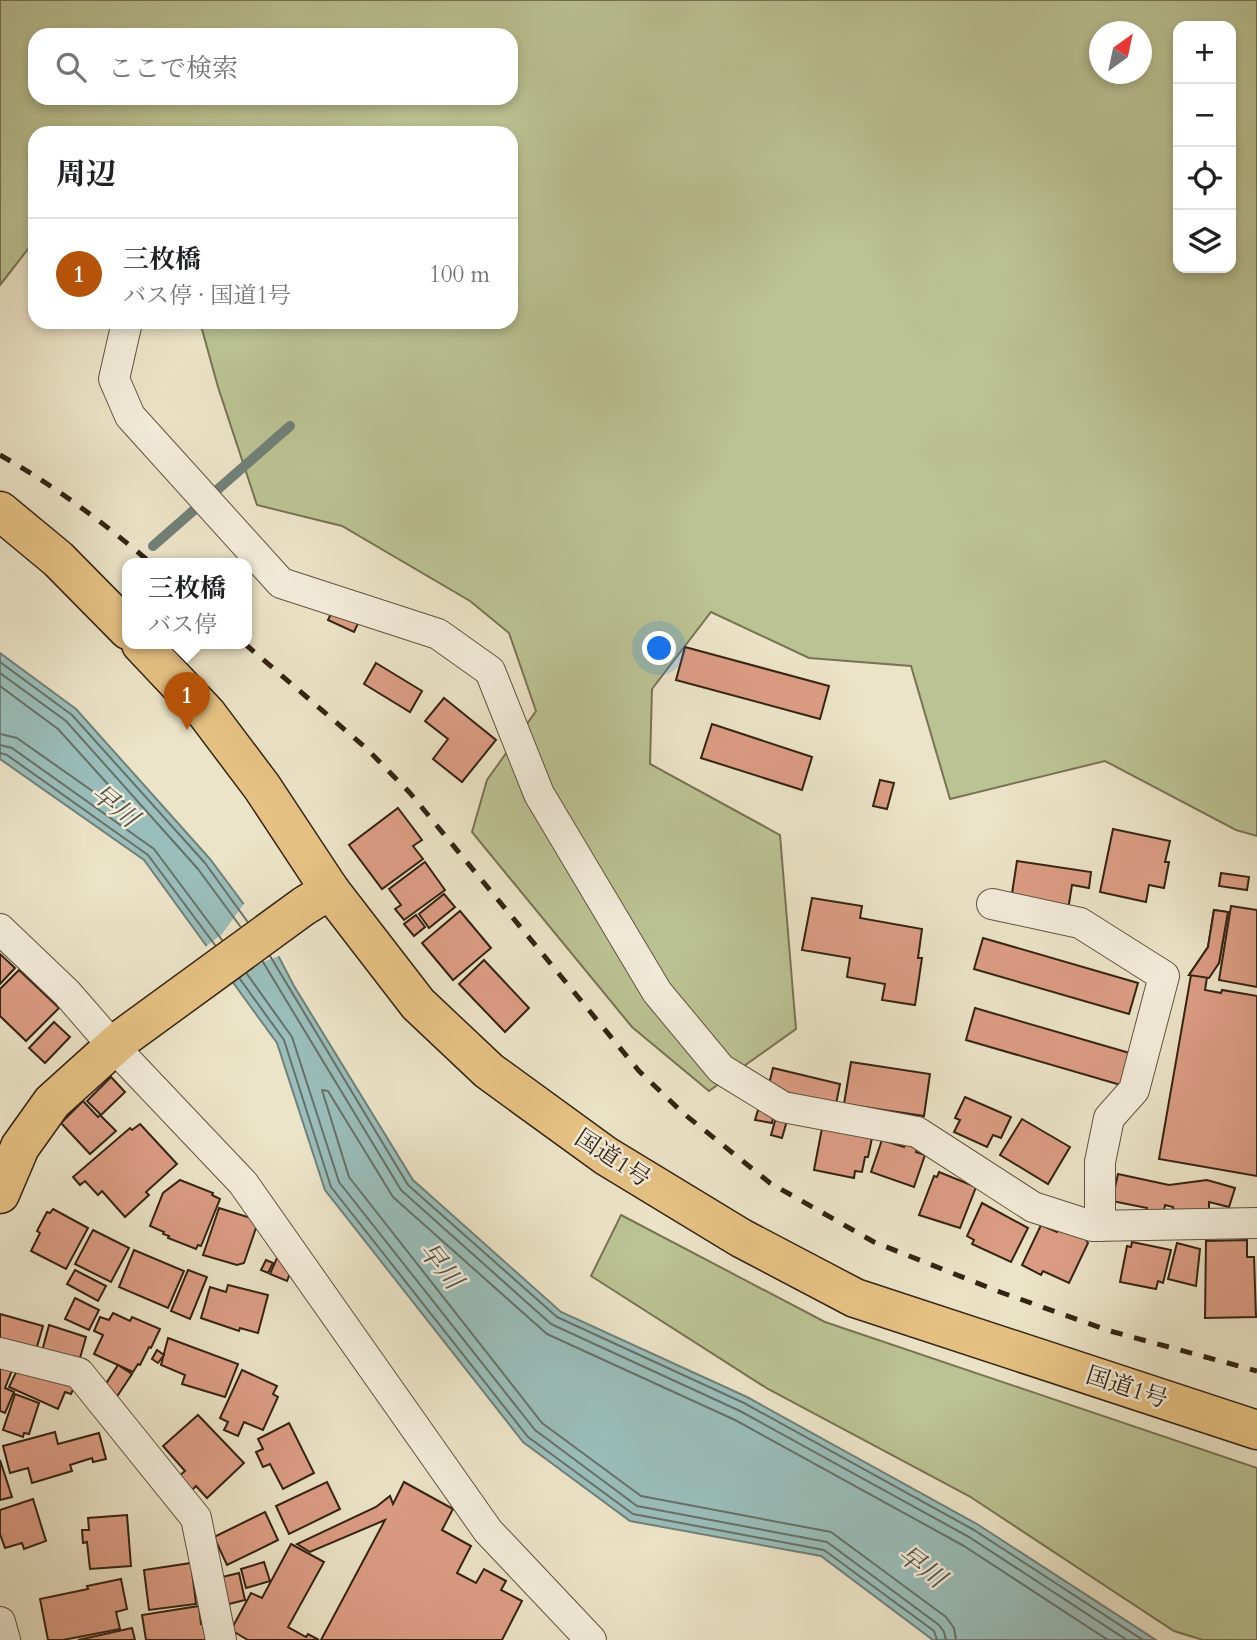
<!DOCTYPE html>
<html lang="ja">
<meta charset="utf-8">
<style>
body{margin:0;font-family:Cardo,"Noto Serif JP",serif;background:#f2f2f2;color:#202124}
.controls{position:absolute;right:21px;top:21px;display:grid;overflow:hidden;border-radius:14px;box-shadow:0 4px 10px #0003}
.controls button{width:63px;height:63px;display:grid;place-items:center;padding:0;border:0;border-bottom:2px solid #e0e0e0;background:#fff;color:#202124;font:35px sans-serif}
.compass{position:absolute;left:1089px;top:21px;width:63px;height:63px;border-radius:50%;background:#fff;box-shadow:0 4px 10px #0003;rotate:33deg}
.you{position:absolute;left:660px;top:649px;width:24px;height:24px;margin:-18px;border:5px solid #fff;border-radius:50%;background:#1a73e8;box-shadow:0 0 0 10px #1a73e833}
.badge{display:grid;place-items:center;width:46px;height:46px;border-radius:50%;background:#b45309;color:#fff;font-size:23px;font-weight:700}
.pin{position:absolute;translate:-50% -58px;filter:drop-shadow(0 2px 4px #0008)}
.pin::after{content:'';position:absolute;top:37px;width:24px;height:21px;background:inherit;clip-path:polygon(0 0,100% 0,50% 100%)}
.popup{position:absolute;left:122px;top:558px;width:130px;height:91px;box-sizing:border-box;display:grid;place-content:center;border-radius:14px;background:#fff;filter:drop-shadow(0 2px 5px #0005);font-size:23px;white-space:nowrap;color:#757577}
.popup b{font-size:26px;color:#202124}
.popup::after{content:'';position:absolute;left:50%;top:100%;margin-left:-14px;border:14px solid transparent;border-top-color:#fff}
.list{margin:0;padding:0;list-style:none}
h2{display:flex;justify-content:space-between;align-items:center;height:91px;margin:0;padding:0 28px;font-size:30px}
h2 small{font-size:23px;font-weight:400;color:#757577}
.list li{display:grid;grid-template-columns:46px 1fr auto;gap:21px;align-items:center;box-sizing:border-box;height:112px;padding:0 28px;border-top:2px solid #e0e0e0}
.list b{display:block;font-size:26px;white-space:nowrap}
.list p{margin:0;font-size:23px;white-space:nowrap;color:#757577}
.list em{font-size:23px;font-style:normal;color:#757577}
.icon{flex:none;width:38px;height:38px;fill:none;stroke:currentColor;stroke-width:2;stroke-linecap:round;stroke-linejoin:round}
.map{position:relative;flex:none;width:1257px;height:1640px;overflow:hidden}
.search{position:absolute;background:#fff;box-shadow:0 4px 10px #0003;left:28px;top:28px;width:490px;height:77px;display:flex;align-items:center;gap:18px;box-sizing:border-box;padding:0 24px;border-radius:21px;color:#757577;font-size:26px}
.panel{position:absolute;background:#fff;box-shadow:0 4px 10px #0003;left:28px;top:126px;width:490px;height:203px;border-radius:21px}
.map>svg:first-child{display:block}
.green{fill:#bbc394;stroke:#787354;stroke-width:2;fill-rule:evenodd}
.water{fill:#9abebb;stroke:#718078;stroke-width:2}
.pier{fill:#ece4c8}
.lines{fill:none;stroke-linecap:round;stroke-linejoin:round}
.shore{stroke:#677067;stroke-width:2}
.stream{stroke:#718078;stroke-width:10}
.building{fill:#dc9d85;stroke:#342313;stroke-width:2}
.minor-casing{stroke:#625340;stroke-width:32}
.major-casing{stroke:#342313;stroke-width:41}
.highway-casing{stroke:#342313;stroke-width:41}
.minor{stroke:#f3eddb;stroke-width:30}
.major{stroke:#e6c284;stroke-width:38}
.highway{stroke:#e6c284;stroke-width:38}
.rail{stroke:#342313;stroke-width:5;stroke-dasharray:12 12;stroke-linecap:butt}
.labels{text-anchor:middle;stroke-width:5;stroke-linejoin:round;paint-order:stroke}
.street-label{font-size:24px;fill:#342313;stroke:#f3eddb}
.water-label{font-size:26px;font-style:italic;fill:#535245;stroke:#f3eddb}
</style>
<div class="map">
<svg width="1257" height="1640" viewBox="0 0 1257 1640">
<rect width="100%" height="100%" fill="#ece4c8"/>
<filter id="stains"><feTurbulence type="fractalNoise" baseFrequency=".00286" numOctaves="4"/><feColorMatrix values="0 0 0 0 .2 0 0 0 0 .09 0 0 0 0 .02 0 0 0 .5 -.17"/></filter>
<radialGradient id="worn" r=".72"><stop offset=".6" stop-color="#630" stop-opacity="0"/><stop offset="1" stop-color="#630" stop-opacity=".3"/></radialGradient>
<!-- green -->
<g class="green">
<path d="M 0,0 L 1257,0 L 1257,836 L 1236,830 L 1105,761 L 950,799 L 911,666 L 809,658 L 711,612 L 652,689 L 650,764 L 780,835 L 796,1029 L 709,1091 L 632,1027 L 472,832 L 487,780 L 536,711 L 509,633 L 470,601 L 342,526 L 257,505 L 218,387 L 200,322 L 511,322 L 511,133 L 35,133 L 35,240 L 0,285 ZM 1178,26 L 1231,26 L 1231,268 L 1178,268 ZM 1100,32 L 1142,32 L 1142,74 L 1100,74 ZM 35,35 L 511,35 L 511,98 L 35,98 Z"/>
<polygon points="621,1215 825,1322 1257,1468 1257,1640 1203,1640 1174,1631 969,1496 768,1389 591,1276"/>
</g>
<!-- water -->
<polygon class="water" points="0,653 76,709 210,859 269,938 294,986 413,1180 561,1312 747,1397 977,1524 1156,1640 933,1640 821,1556 630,1521 523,1442 325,1190 277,1043 144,860 0,759"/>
<!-- pier -->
<polygon class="pier" points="246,901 271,936 282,955 260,963 230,984 204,948 222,934"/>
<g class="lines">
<!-- shore -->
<g class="shore">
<polyline points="0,662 72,715 205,863 247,921"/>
<polyline points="0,673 66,721 198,869 240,926"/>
<polyline points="0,686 58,729 132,811 133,815 128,816 17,738 0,734"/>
<polyline points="0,745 12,748 154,849 222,940"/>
<polyline points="0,753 7,755 148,855 215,945"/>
<polyline points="270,956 408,1185 557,1317 744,1403 974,1530 1143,1640"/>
<polyline points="263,962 401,1190 551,1324 740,1411 969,1537 1127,1640"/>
<polyline points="247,974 292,1037 339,1182 535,1430 637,1506 827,1542 939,1625 944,1632 946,1640"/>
<polyline points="240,979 284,1040 331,1187 528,1437 633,1514 824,1550 934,1631 937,1640"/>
<polyline points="956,1640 954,1628 946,1617 831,1532 641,1496 542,1423 349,1177 322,1090 328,1091 393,1197 547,1334 735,1420 964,1546 1108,1640"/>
</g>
<!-- stream -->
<polyline class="stream" points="153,546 290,426"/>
</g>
<!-- building -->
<g class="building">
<polygon points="336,603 362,615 354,632 328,620"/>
<polygon points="685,647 829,686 820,719 676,680"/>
<polygon points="376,663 422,691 410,712 364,684"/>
<polygon points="444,698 496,740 462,782 433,759 448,739 425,721"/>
<polygon points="712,724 812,757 802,790 701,758"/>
<polygon points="880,780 894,783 887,809 873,806"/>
<polygon points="398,808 422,840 413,846 423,859 382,889 349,845"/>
<polygon points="1113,829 1170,841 1165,862 1169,862 1164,888 1149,885 1146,902 1100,892"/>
<polygon points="1017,861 1091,872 1089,888 1072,885 1068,910 1011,900"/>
<polygon points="425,862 445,890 404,920 395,909 401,905 389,889"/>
<polygon points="1221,873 1249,877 1247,890 1219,886"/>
<polygon points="444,894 455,907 429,928 419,914"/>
<polygon points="812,898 862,906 860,918 922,929 918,958 922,958 915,1005 882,1000 885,984 847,977 850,958 802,950"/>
<polygon points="1231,906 1257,910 1257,987 1219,980"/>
<polygon points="1214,910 1228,912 1219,963 1207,977 1205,990 1221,993 1222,990 1257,996 1257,1176 1159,1159 1191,975 1189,975 1208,947"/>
<polygon points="1214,910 1228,912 1219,963 1209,978 1189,975 1208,947"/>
<polygon points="460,911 491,948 453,980 422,943"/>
<polygon points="416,915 425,927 414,936 404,924"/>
<polygon points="983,938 1138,983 1129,1014 974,969"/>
<polygon points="0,954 15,968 0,984"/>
<polygon points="484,960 529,1008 505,1032 459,984"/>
<polygon points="19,970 59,1008 26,1041 0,1016 0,989"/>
<polygon points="975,1008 1133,1054 1124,1086 966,1040"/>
<polygon points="54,1022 70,1037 45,1063 29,1048"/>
<polygon points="851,1062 930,1074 924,1116 844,1104"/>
<polygon points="773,1068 840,1084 836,1104 768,1088"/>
<polygon points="111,1077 125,1092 101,1115 87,1101"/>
<polygon points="965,1097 1011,1117 1001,1138 993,1135 987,1147 954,1132 960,1120 955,1118"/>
<polygon points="83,1101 98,1117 100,1115 116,1131 90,1154 61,1123"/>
<polygon points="758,1110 774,1113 772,1123 755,1120"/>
<polygon points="777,1114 788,1117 782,1138 771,1135"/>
<polygon points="1022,1119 1070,1147 1048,1184 1000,1155"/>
<polygon points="140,1124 177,1164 146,1192 149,1195 125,1217 102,1191 98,1195 85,1181 80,1185 73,1177 130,1128 132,1130"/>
<polygon points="822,1128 872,1138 868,1157 865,1157 862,1172 855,1171 854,1178 814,1170"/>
<polygon points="882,1140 904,1147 905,1144 917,1148 916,1152 925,1155 914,1187 871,1172"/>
<polygon points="939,1172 976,1187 960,1228 919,1215 934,1176 937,1177"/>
<polygon points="1118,1174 1169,1185 1207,1180 1235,1188 1229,1207 1209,1202 1209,1210 1174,1213 1173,1207 1165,1205 1163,1215 1146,1211 1147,1208 1112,1201"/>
<polygon points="180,1180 213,1193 212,1195 220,1199 201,1246 198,1245 196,1249 168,1238 169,1236 163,1234 164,1232 150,1226 163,1193"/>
<polygon points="982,1203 1028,1228 1011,1262 972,1244 974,1240 967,1236"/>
<polygon points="219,1208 254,1219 257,1225 244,1263 237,1265 203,1255"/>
<polygon points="53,1209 88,1228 66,1269 31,1251 40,1233 37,1231 47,1212 50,1213"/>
<polygon points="1041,1225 1057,1232 1059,1229 1085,1238 1088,1243 1069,1283 1043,1271 1041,1275 1022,1265"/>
<polygon points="93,1230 129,1248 111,1282 75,1264"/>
<polygon points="1247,1240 1247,1257 1254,1257 1256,1317 1205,1318 1206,1241"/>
<polygon points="1132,1242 1171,1250 1163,1283 1158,1281 1156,1289 1120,1282 1127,1246 1131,1247"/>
<polygon points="1177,1243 1200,1249 1196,1286 1168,1279"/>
<polygon points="134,1250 184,1271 168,1308 119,1287"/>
<polygon points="280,1251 293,1266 287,1281 270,1274"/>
<polygon points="266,1260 273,1263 268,1273 261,1270"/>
<polygon points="75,1270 106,1286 98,1301 67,1284"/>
<polygon points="188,1270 207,1277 190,1319 171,1311"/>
<polygon points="228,1285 268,1295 258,1333 240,1328 239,1331 201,1318 210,1287 226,1292"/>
<polygon points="75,1298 99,1310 89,1330 65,1319"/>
<polygon points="113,1313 130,1321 132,1317 160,1329 151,1348 149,1347 140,1365 138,1364 133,1372 94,1354 103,1335 94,1331 100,1317 109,1320"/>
<polygon points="0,1314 43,1326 36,1350 0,1343"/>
<polygon points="49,1325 86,1337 78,1365 41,1355"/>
<polygon points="168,1338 238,1364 225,1397 182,1384 185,1375 161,1365"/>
<polygon points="157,1350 164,1355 158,1363 152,1359"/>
<polygon points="0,1362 13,1368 5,1388 14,1392 5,1413 0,1411"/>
<polygon points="20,1364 75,1385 71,1394 65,1392 58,1409 9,1387"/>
<polygon points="118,1365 132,1374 116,1398 102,1390"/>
<polygon points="242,1370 277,1386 273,1394 278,1397 263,1430 244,1422 238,1436 224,1430 228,1422 220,1418"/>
<polygon points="15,1394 39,1403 29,1434 24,1433 23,1437 3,1430"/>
<polygon points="198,1415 244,1463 207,1498 196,1486 192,1490 179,1476 185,1471 163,1446"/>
<polygon points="289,1423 314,1473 283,1489 270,1464 263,1467 256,1452 263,1449 258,1439"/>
<polygon points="55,1432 58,1444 99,1433 106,1459 93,1462 92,1458 70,1465 72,1471 32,1483 28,1468 10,1473 3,1446"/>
<polygon points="0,1460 12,1497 0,1500"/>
<polygon points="327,1482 340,1509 289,1534 276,1506"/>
<polygon points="404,1482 453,1509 442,1530 471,1546 457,1573 476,1583 484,1569 506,1581 501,1590 522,1601 502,1640 321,1640 385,1520 310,1552 297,1544 376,1507 390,1496 393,1504"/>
<polygon points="33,1499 46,1541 24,1549 22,1543 5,1548 0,1534 0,1510"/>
<polygon points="265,1512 278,1540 227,1565 214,1537"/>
<polygon points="127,1515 131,1566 90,1569 87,1542 83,1543 82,1530 89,1530 88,1518"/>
<polygon points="291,1544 324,1562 288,1627 306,1637 308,1634 319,1640 248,1640 231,1630 251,1593 262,1598"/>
<polygon points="264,1562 270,1581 246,1588 241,1569"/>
<polygon points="191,1563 196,1604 149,1610 144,1570"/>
<polygon points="239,1573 245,1600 225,1605 218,1578"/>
<polygon points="121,1579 127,1609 116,1612 120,1629 63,1640 48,1640 40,1599 88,1589 87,1586"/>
<polygon points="199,1606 201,1624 206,1623 210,1640 146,1640 142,1615"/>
<polygon points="132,1628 135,1640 78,1640"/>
</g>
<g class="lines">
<!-- minor casing -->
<g class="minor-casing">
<g id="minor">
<polyline points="127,322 114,379 130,416 281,583 438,634 490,671 539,794 657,992 721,1069 783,1107 917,1132 1033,1207 1092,1226 1257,1223"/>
<polyline points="992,904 1080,923 1164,976 1134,1090 1109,1118 1100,1162 1100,1226"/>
<polyline points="0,929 67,993 113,1046 243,1183 488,1531 591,1640"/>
<polyline points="0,1353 79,1373 196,1518 221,1640"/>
<polyline points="0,1622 5,1640"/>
</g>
</g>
<!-- major casing -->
<g class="major-casing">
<polyline id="major" points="0,1194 20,1147 52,1102 123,1038 304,906 330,890"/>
</g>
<!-- highway casing -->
<g class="highway-casing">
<g id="highway">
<polyline points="0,511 58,559 128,630"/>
<polyline points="141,644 207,714 262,787 330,890 418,1004 489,1071 606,1156 741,1238 855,1298 1257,1430"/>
</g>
</g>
<!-- minor -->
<use href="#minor" class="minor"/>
<!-- major -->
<use href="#major" class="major"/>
<!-- highway -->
<use href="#highway" class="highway"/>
<!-- rail -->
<g class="rail">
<path d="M 0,455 C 55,486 104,523 152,564"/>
<polyline points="245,644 366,748 410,793 639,1071 683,1113 770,1183 874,1242 1000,1292 1110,1331 1257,1371"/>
</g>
</g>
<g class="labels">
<!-- street labels -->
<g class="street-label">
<text transform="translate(613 1158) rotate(33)" y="8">国道1号</text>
<text transform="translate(1127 1387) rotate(18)" y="8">国道1号</text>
</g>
<!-- water labels -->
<g class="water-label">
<text transform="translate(115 805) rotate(39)" y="9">早川</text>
<text transform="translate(441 1265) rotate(51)" y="9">早川</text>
<text transform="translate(922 1566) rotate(37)" y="9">早川</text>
</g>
</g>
<rect width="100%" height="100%" filter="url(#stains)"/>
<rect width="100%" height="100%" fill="url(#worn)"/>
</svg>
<div class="controls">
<button>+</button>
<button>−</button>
<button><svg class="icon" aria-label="locate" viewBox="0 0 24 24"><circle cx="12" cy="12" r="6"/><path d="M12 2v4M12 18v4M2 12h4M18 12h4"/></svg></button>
<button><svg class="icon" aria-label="layers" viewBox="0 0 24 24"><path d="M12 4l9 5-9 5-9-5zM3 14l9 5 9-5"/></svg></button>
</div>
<svg class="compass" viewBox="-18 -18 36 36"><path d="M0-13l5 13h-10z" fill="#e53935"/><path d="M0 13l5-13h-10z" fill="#757577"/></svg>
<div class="you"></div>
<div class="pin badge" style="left:187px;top:730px">1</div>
<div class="popup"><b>三枚橋</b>バス停</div>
<div class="search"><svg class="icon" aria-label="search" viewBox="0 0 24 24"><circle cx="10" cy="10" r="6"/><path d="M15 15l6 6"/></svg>ここで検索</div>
<section class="panel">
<h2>周辺<small></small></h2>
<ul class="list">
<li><span class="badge">1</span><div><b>三枚橋</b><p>バス停 · 国道1号</p></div><em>100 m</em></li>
</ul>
</section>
</div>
